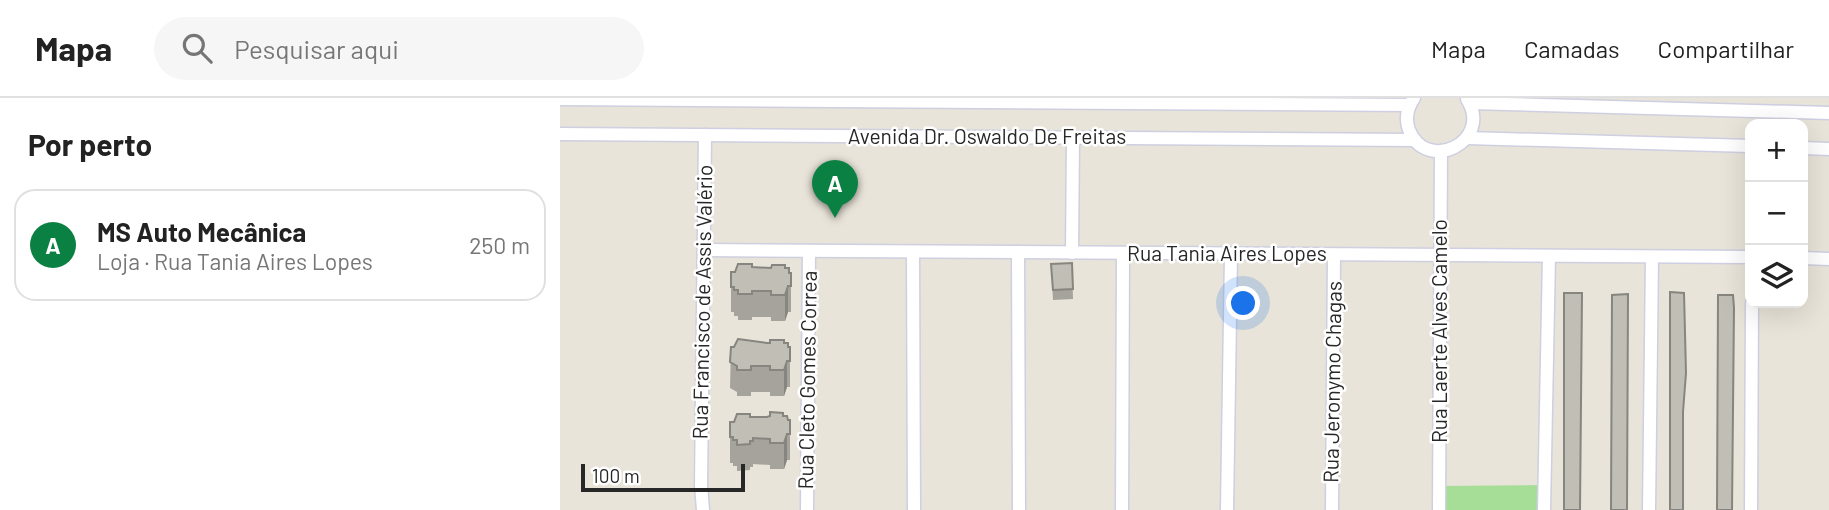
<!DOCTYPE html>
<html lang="pt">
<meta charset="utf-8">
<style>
body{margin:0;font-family:Barlow,sans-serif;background:#f6f6f6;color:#222}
.controls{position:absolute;right:21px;top:21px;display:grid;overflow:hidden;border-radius:14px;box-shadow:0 7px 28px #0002}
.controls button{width:63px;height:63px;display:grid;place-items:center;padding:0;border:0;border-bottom:2px solid #e0e0e0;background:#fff;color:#222;font:35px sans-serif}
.scale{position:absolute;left:21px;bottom:18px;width:164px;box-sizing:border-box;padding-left:7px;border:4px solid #272727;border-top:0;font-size:19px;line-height:24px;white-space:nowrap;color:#272727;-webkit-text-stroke:5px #fff;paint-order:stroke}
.you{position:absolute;left:684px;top:206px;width:24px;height:24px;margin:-18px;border:5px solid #fff;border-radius:50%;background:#1a73e8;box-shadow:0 0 0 10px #1a73e833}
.badge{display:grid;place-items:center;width:46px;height:46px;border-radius:50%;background:#0b8043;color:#fff;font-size:23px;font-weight:700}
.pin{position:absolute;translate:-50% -58px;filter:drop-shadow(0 2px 4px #0008)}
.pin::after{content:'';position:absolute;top:37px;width:24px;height:21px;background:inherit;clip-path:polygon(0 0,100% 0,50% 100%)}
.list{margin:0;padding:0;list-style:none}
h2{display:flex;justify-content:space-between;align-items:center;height:91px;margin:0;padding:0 28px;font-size:30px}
h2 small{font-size:23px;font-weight:400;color:#767676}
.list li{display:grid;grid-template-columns:46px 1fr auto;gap:21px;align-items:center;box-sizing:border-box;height:112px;margin:0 14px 14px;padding:0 14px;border:2px solid #e0e0e0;border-radius:21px}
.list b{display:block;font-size:26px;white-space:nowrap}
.list p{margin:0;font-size:23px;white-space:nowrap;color:#767676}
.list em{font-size:23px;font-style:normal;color:#767676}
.icon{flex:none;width:38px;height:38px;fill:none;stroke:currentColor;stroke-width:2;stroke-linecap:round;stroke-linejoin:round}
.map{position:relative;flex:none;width:1269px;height:412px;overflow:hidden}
header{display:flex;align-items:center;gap:42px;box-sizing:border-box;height:98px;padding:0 35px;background:#fff;border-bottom:2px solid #e0e0e0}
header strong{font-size:33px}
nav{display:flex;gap:38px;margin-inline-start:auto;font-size:24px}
.search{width:490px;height:63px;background:#f6f6f6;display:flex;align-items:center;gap:18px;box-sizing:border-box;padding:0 24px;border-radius:38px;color:#767676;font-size:26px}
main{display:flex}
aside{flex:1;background:#fff}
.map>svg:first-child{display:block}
.green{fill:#a6de97}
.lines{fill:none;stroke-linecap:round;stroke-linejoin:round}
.minor-casing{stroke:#cecfe0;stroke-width:15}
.minor{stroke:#fff;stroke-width:12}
.wall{fill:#a6a39c}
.shaded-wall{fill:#87857f}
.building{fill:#c1beb5;stroke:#87857f;stroke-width:2}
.labels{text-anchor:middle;stroke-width:5;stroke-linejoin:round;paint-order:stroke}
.street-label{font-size:21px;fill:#272727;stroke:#fff}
</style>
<header>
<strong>Mapa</strong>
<div class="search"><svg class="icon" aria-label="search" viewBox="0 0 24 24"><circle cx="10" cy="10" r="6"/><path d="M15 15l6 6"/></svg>Pesquisar aqui</div>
<nav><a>Mapa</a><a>Camadas</a><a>Compartilhar</a></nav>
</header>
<main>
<aside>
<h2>Por perto<small></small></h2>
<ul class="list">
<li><span class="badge">A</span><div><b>MS Auto Mecânica</b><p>Loja · Rua Tania Aires Lopes</p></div><em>250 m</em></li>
</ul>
</aside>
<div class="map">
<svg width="1269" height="412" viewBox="0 0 1269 412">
<rect width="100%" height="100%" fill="#e9e4d9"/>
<!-- green -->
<polygon class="green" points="984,387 984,412 879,412 879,388"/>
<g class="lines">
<!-- minor casing -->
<g class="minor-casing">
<g id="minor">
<path d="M 854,0 C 847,10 845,21 849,32 C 866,76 934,44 907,1"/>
<polyline points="0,1 850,7"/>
<polyline points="910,5 1269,15"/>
<polyline points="0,36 855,42"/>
<polyline points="907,40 1190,48"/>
<polyline points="1243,50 1269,51"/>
<polyline points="144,152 1190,159"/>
<polyline points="353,154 354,412"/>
<polyline points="458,154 459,412"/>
<polyline points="512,155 513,40"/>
<polyline points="1243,160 1269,161"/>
<polyline points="143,412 141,387 145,37"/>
<polyline points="247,412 249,153"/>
<polyline points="562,412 563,155"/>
<polyline points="667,412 671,156"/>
<polyline points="772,412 774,157"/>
<polyline points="879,412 881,53"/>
<polyline points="984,412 989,158"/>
<polyline points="1089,412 1092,159"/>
<polyline points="1191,412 1192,205"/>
</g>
</g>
<!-- minor -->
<use href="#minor" class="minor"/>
</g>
<!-- wall -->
<g class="wall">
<polygon points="512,165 513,201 493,202 491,166"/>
<polygon points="192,169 225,170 229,175 231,175 231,214 228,214 225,223 211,223 211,219 192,219 192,222 178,222 178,218 174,218 174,214 171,214 171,174"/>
<polygon points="207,245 224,245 228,249 230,249 230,289 227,289 224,298 210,298 210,294 191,294 191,298 177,298 177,294 170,290 171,249"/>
<polygon points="223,318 228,322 230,322 230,362 227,362 224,371 210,371 210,367 193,366 193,369 190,369 190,372 177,373 177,368 173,368 173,365 170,365 170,324 190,319"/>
</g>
<!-- shaded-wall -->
<g class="shaded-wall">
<polygon points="228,188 228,214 225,223 225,197"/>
<polygon points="227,263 227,289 224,298 224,272"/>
<polygon points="227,336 227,362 224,371 224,345"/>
</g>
<!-- building -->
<g class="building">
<polygon points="512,165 513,191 493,192 491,166"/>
<polygon points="178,166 192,166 192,169 211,170 212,167 225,167 225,170 229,170 229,175 231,175 231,188 228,188 225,197 211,197 211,193 192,193 192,196 178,196 178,192 174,192 174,189 171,189 171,174 175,174"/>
<polygon points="1110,194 1124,195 1126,275 1123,314 1123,412 1110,412"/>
<polygon points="1004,195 1022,195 1020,412 1004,412"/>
<polygon points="1068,196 1067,412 1051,412 1052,197"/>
<polygon points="1158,197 1173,197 1174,210 1172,412 1157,412"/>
<polygon points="178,241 207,245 210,245 210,242 224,242 224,245 228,245 228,249 230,249 230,263 227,263 224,272 210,272 210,268 191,268 191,272 177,272 177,268 170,264 171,249 174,249"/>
<polygon points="210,314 223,315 223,318 227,318 228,322 230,322 230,336 227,336 224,345 210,345 210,341 193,340 193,343 190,343 190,346 177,347 177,342 173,342 173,339 170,339 170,324 174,324 177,316 190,316 190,319 207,319 210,318"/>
</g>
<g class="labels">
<!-- street labels -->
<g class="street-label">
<text x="427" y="46">Avenida Dr. Oswaldo De Freitas</text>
<text x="667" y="163">Rua Tania Aires Lopes</text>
<text transform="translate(143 204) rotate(-89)" y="7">Rua Francisco de Assis Valério</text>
<text transform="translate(880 233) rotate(-90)" y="7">Rua Laerte Alves Camelo</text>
<text transform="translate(248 282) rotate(-89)" y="7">Rua Cleto Gomes Correa</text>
<text transform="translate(773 284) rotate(-89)" y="7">Rua Jeronymo Chagas</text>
</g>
</g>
</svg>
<div class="controls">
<button>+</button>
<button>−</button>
<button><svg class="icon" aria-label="layers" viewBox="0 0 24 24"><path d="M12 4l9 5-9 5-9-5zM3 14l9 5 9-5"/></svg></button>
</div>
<div class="scale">100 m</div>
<div class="you"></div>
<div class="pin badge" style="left:275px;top:120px">A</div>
</div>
</main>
